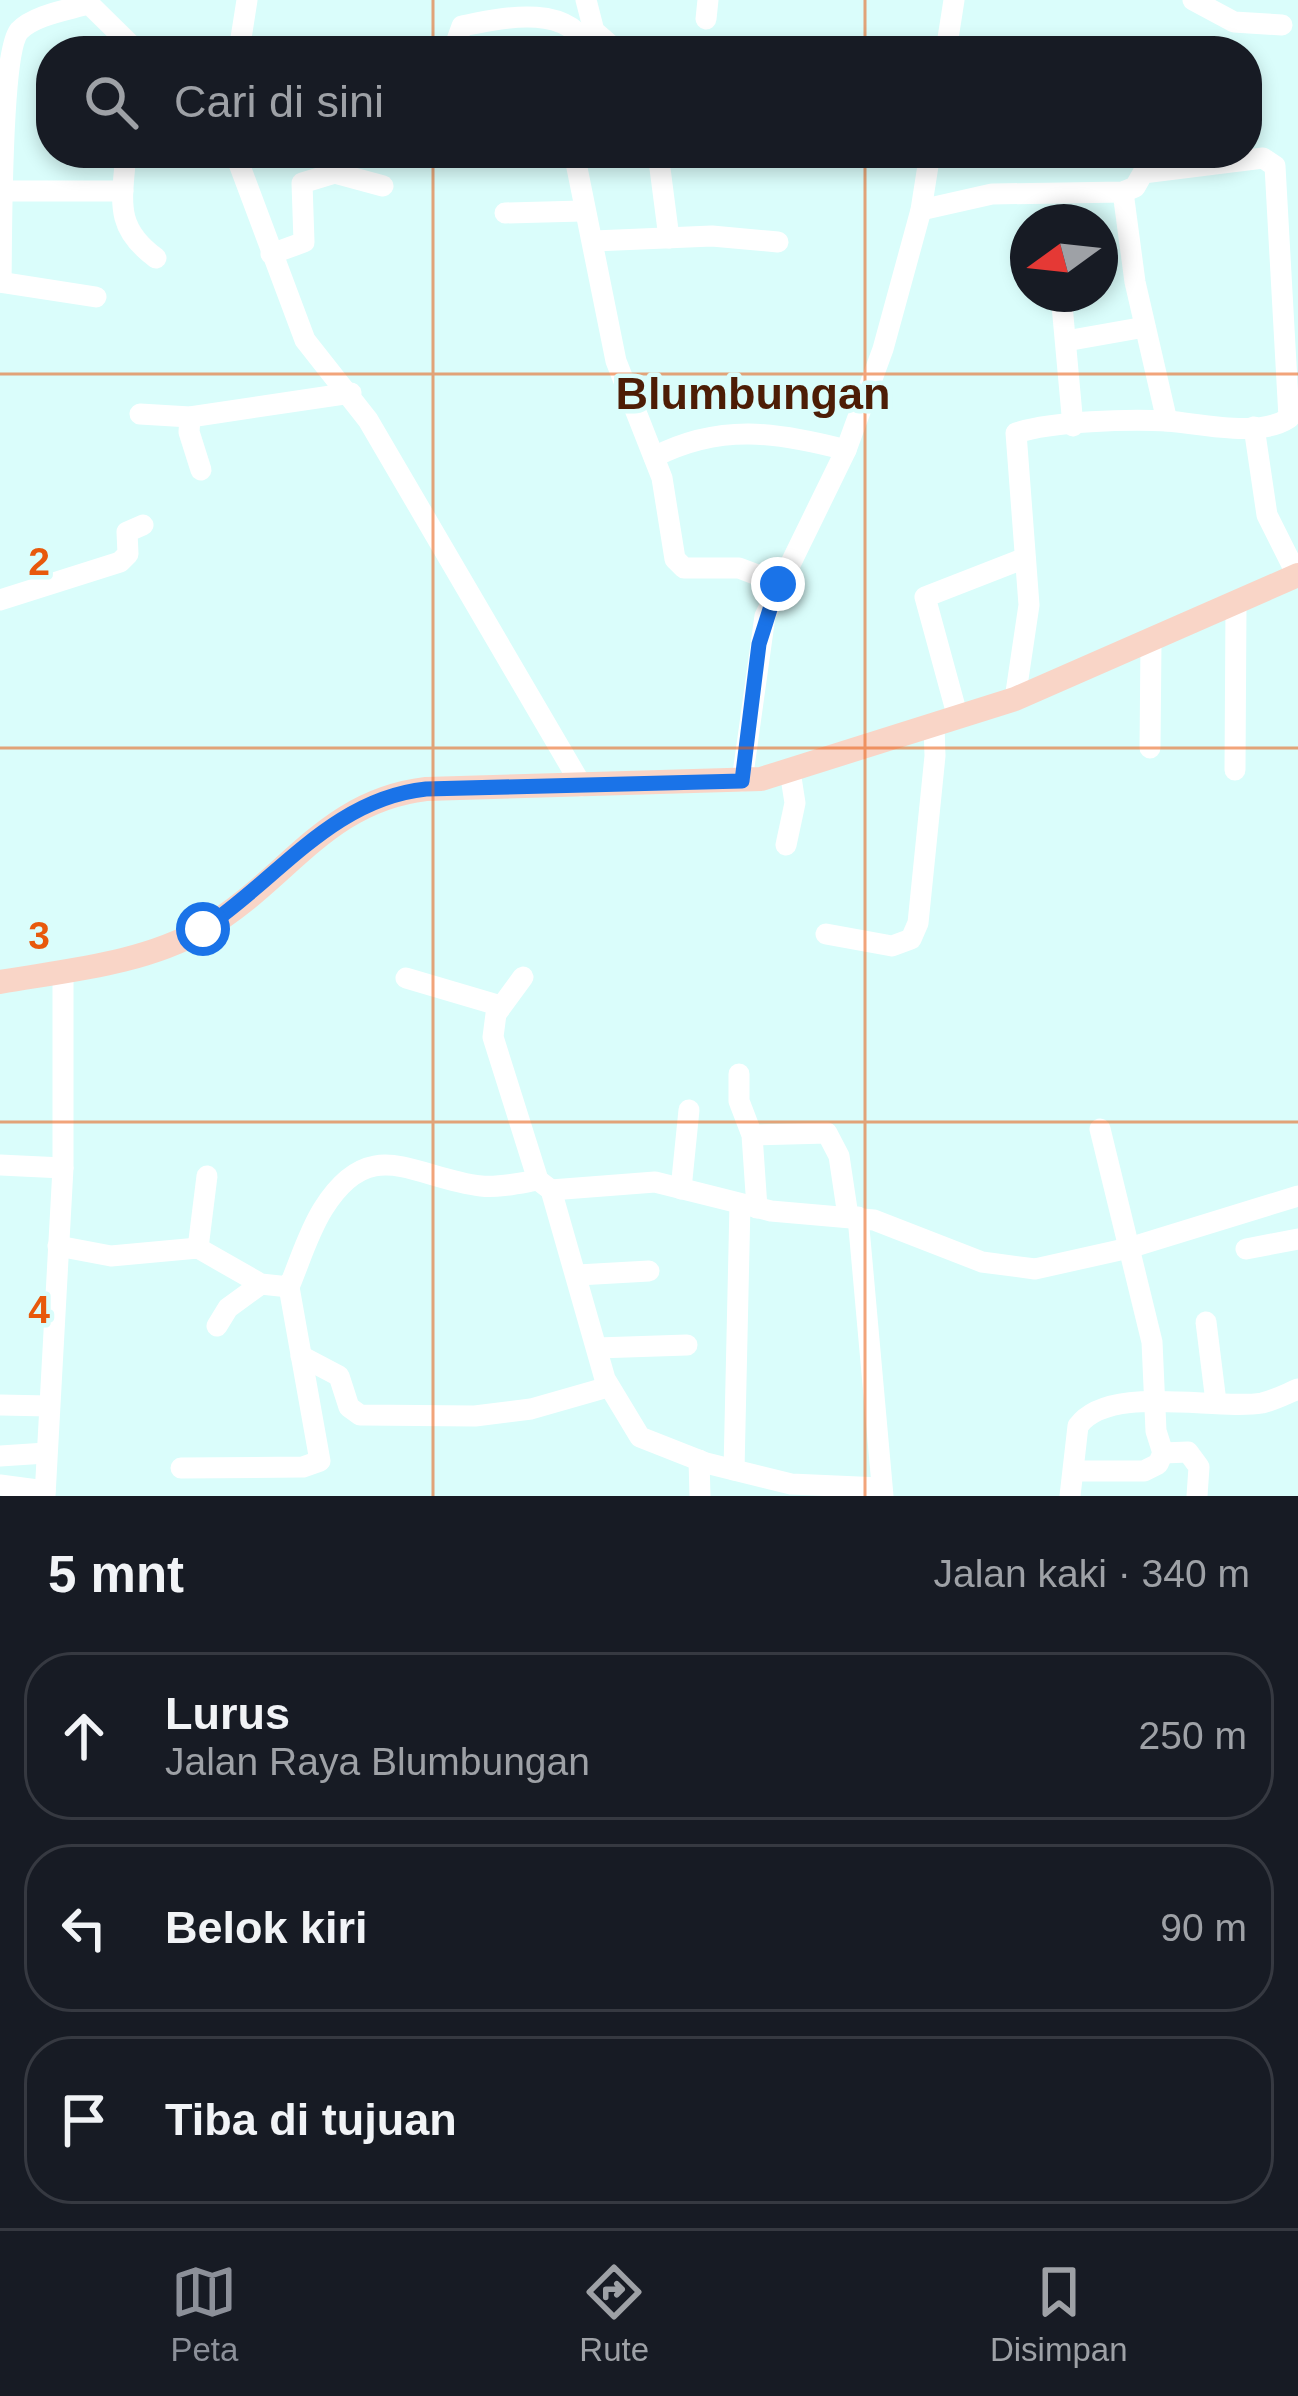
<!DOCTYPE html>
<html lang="id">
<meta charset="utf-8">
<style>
body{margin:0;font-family:Helvetica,sans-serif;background:#20242c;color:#f1f3f6}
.compass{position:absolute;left:1010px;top:204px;width:108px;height:108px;border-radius:50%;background:#171b24;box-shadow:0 6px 18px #0003;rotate:255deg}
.stop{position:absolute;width:36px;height:36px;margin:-27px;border:9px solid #1a73e8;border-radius:50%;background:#fff}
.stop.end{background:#1a73e8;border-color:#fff;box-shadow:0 3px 12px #0008}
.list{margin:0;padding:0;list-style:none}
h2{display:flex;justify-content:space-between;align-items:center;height:156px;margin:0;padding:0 48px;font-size:51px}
h2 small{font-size:39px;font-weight:400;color:#9ea1a6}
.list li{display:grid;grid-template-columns:78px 1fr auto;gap:36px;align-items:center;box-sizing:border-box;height:168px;margin:0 24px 24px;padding:0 24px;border:3px solid #363941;border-radius:48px}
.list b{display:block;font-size:45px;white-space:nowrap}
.list p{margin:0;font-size:39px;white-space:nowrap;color:#9ea1a6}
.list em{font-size:39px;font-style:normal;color:#9ea1a6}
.icon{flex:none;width:66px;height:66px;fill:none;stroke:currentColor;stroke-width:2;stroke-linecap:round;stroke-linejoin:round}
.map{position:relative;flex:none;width:1298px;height:1496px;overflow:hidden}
.search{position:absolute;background:#171b24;box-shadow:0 6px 18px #0003;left:36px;right:36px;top:36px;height:132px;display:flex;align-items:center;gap:30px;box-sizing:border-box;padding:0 42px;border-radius:48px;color:#9ea1a6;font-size:45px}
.sheet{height:732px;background:#171b24}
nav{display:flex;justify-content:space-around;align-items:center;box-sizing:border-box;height:168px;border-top:3px solid #363941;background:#171b24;font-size:33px;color:#9ea1a6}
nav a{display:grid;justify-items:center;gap:6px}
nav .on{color:#8c9099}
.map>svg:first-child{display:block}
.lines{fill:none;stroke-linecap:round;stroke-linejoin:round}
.minor{stroke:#fff;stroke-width:21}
.major{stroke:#f9d5c7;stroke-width:24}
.route{stroke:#1a73e8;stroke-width:15}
.grid{fill:none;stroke:#e8590c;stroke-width:3;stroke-opacity:0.55}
.labels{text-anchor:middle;stroke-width:9;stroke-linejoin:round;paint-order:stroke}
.quarter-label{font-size:45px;font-weight:bold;fill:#4d1d06;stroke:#dafdfb}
.grid-label{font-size:39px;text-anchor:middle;font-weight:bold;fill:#e8590c;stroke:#dafdfb;stroke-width:9;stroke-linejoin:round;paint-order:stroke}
</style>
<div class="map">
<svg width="1298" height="1496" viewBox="0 0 1298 1496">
<rect width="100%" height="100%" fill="#dafdfb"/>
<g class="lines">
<!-- minor -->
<g class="minor">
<polyline points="85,0 137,51"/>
<polyline points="586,0 594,31 617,51"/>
<polyline points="1193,0 1234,22 1282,25"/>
<polyline points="706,19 708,0"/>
<polyline points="239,51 247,0"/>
<path d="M 453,51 L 462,26 C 502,18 570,2 589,51"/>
<polyline points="946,51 954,0"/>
<path d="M 126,153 C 122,202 114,227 156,258"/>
<polyline points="235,153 305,340 368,420 582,786"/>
<polyline points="574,153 616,361 662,478 675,559 684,568 739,568 778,583"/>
<polyline points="658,153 669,238"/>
<polyline points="3,191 123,191"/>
<polyline points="1123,192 1135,282 1167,421"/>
<path d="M 921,210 L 992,194 L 1123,192 L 1135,187 L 1143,173 L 1263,158 L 1275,166 L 1289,418 C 1259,438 1202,424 1168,421 C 1128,419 1053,421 1016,433 L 1029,605 L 1015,699"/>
<polyline points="505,213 582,211"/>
<polyline points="594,241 712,236 778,242"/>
<polyline points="271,254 304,242 302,183 335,173 383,186"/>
<polyline points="0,282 96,297"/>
<path d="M 1,282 C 2,239 0,56 19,31 C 34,15 68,10 88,4"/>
<polyline points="1061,294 1073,426"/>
<polyline points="1066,341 1145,327"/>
<polyline points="140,414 190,417 351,393"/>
<polyline points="190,417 189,432 201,470"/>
<polyline points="1254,427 1267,515 1297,575"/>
<path d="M 654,457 C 720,423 777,432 846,450"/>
<polyline points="0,600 120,562 128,554 127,532 143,525"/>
<polyline points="958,718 925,597 1025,558"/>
<polyline points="1150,748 1151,642"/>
<polyline points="1235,770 1236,605"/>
<polyline points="742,781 765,616 846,450 883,349 921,210 930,153"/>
<polyline points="786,845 795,803 790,771"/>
<polyline points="826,934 892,946 911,939 918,923 935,756 934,725"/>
<polyline points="523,977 496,1014 493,1037 538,1180 551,1190 605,1379 640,1437 706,1463 791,1484 881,1488"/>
<polyline points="406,978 501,1006"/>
<polyline points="739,1074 739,1101 752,1135 757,1208"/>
<polyline points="1100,1129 1152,1342 1156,1431 1163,1453"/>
<polyline points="752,1135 827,1133 839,1156 848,1216"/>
<polyline points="0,1165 63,1168"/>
<polyline points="681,1189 689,1110"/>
<polyline points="551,1190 655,1182 771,1211 874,1220 982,1262 1035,1269 1129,1248 1298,1196"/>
<polyline points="858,1217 883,1496"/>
<path d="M 58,1246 L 111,1256 L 198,1248 L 261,1284 L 289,1287 C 300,1261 308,1233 323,1209 C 371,1132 413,1178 481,1186 C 499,1188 520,1183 538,1180"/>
<polyline points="198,1248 207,1176"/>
<polyline points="1246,1249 1298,1239"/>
<polyline points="578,1275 649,1271"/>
<polyline points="1206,1322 1216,1402"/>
<polyline points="217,1326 228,1308 261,1284"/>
<polyline points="597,1348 687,1345"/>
<polyline points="301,1356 339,1376 349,1407 360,1415 475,1416 531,1409 608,1387"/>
<polyline points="0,1405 49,1406"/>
<polyline points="0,1456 46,1453"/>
<polyline points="699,1460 700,1496"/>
<polyline points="181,1468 303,1467 320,1461 289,1287"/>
<polyline points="734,1470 740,1204"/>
<polyline points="1074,1471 1144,1471 1158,1464 1163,1453 1188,1452 1199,1467 1197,1496"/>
<polyline points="0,1485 45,1491"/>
<polyline points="45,1496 63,1168 63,972"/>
<path d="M 1070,1496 L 1078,1426 C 1109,1383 1216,1411 1262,1403 C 1275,1400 1286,1394 1298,1389"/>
</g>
<!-- major -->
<path class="major" d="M 0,982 C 69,970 142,964 204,929 C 287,881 324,801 426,789 L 761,779 L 1015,699 L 1298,575"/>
</g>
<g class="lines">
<!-- route -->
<path class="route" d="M 203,929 C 278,879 332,799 426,789 L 742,781 L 759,644 L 778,584"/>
</g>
<!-- grid -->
<path class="grid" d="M 433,0 L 433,51M 865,0 L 865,51M 433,153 L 433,1496M 865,153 L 865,1496M 0,374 L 1298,374M 0,748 L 1298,748M 0,1122 L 1298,1122"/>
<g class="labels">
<!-- quarter labels -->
<g class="quarter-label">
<text x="753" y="409">Blumbungan</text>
</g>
</g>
<g class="grid-label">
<text x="39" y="575">2</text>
<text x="39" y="949">3</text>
<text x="39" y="1323">4</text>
</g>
</svg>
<svg class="compass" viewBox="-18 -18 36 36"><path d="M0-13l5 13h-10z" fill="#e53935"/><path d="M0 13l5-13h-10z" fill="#9ea1a6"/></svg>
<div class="stop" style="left:203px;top:929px"></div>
<div class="stop end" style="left:778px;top:584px"></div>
<div class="search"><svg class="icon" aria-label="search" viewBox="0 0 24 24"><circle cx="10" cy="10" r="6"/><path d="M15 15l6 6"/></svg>Cari di sini</div>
</div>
<section class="sheet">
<h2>5 mnt<small>Jalan kaki · 340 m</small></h2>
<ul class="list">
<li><svg class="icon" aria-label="ahead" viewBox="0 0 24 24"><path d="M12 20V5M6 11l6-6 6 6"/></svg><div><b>Lurus</b><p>Jalan Raya Blumbungan</p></div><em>250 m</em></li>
<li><svg class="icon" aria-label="left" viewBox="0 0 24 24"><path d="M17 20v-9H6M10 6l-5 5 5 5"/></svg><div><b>Belok kiri</b></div><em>90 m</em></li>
<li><svg class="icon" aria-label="arrive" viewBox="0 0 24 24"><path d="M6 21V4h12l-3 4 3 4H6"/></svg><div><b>Tiba di tujuan</b></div></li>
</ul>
</section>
<nav>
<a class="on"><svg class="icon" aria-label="map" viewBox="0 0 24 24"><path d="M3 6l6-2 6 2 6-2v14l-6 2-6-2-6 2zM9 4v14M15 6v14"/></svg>Peta</a>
<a><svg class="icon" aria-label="directions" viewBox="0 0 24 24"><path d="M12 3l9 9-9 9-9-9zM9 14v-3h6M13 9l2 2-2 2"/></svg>Rute</a>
<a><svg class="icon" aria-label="saved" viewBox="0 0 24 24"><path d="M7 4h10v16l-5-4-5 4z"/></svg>Disimpan</a>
</nav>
